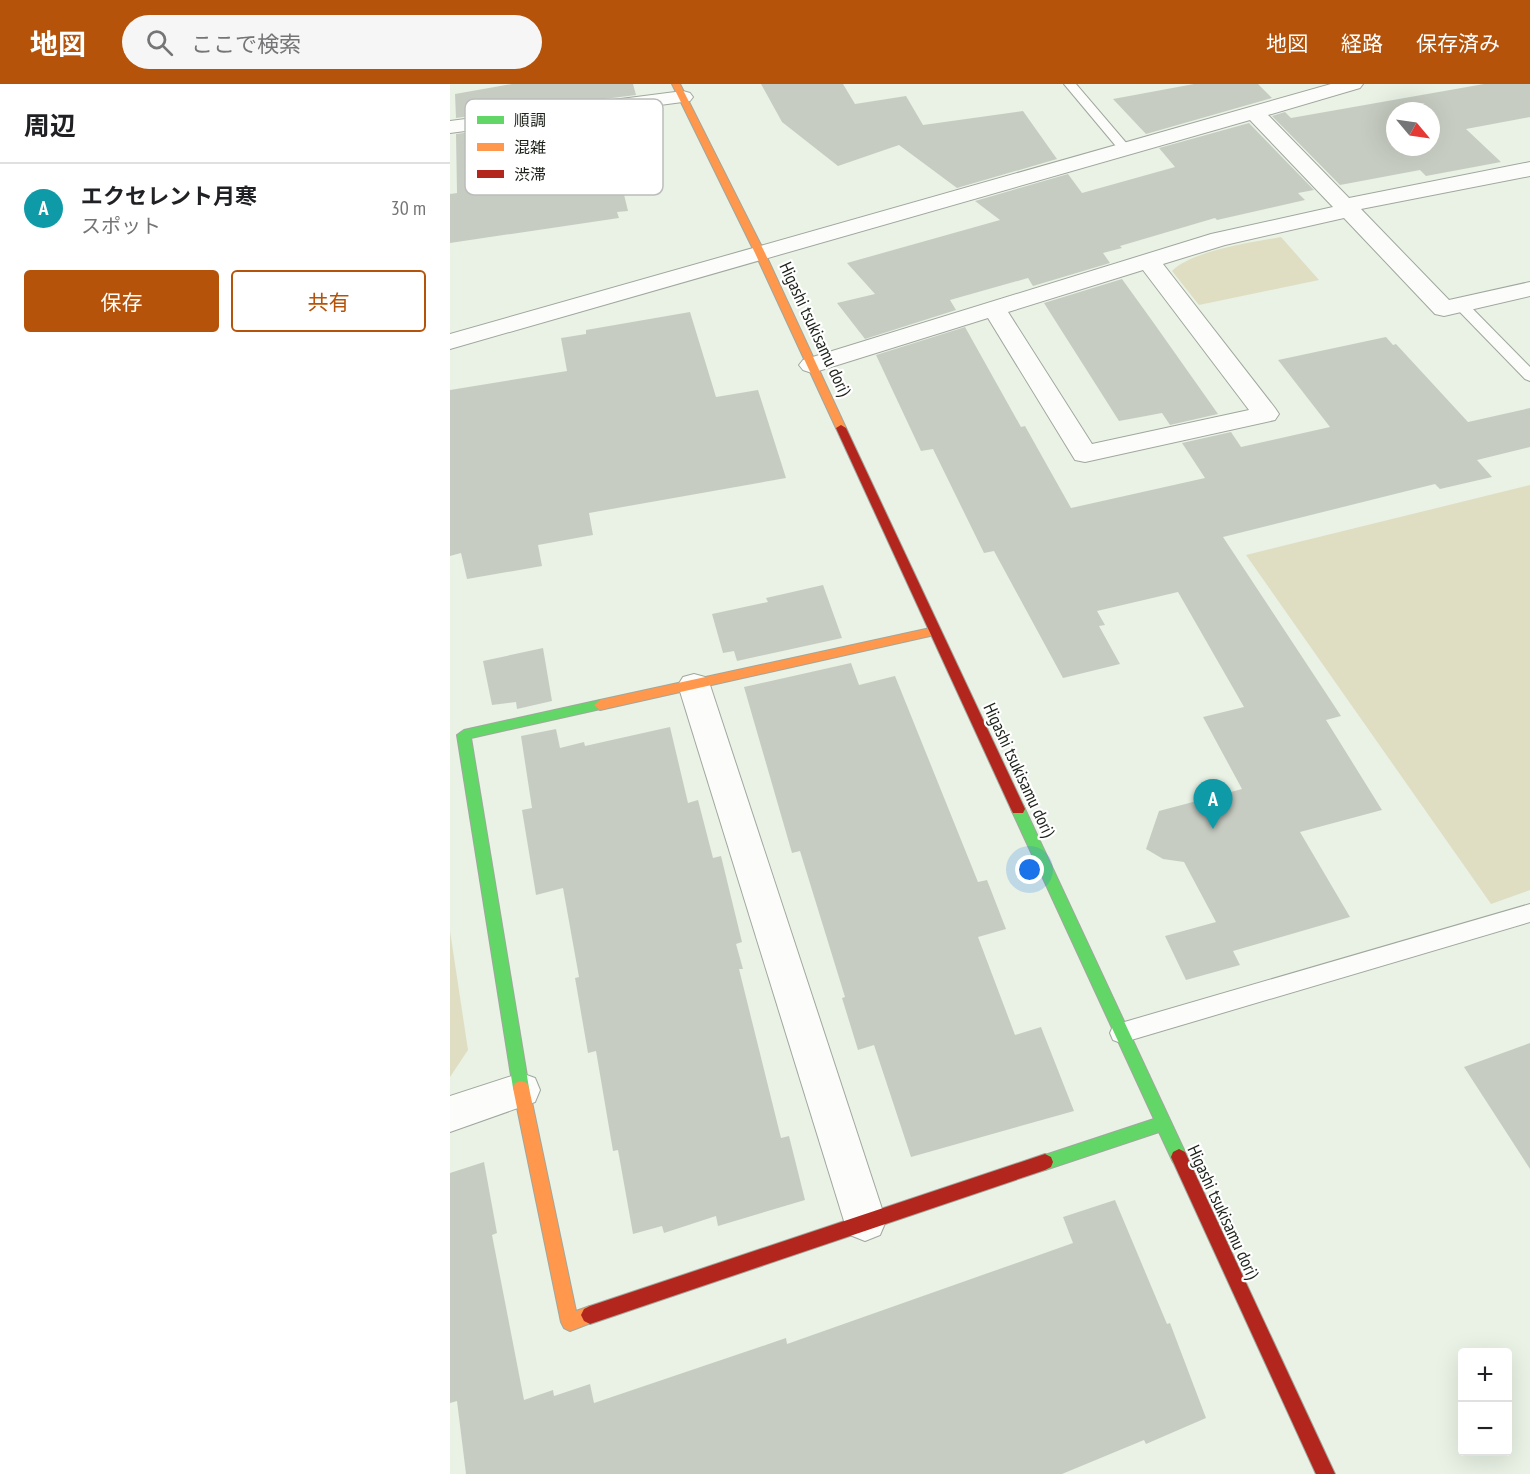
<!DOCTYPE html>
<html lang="ja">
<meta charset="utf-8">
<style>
body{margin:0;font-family:"PT Sans Narrow","Noto Sans JP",sans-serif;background:#f6f6f6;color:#202124}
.controls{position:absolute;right:18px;bottom:18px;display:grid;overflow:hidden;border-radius:6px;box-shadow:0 6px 24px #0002}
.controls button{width:54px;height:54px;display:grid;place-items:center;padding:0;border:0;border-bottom:2px solid #e0e0e0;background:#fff;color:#202124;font:30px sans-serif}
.compass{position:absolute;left:936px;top:18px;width:54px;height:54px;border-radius:50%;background:#fff;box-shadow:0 6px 24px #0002;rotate:119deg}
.you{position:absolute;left:580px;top:786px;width:21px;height:21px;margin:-15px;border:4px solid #fff;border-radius:50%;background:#1a73e8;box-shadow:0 0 0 9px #1a73e833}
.badge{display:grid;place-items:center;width:39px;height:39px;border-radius:50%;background:#b45309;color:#fff;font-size:20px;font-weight:700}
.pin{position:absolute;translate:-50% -50px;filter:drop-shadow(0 2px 3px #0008)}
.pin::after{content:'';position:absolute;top:32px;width:21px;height:18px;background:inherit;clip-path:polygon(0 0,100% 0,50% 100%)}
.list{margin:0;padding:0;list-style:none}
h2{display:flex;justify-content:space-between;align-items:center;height:78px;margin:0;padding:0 24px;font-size:26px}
h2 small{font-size:20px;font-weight:400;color:#757577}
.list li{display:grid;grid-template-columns:39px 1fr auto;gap:18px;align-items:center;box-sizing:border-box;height:90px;padding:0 24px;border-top:2px solid #e0e0e0}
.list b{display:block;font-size:22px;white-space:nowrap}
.list p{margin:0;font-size:20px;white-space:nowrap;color:#757577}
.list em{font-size:20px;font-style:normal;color:#757577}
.actions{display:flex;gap:12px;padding:18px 24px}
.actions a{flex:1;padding:14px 0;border:2px solid #b45309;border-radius:6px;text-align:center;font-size:21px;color:#b45309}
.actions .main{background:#b45309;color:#fff}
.icon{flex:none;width:33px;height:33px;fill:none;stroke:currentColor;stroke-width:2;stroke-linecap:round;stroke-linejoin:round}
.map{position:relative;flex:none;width:1080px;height:1390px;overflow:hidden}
header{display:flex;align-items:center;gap:36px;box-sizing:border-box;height:84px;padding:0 30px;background:#b45309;color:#fff}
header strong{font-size:28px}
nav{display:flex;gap:33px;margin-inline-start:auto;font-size:21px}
.search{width:420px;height:54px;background:#f6f6f6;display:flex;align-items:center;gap:15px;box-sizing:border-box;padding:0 21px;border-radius:33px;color:#757577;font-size:22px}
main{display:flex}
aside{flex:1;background:#fff}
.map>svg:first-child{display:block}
.green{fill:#dfdec3}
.building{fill:#c7ccc2;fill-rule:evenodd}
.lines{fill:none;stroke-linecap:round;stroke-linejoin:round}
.lane-casing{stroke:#a0a79d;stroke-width:2}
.street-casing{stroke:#a0a79d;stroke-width:2}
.fast-casing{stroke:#a0a79d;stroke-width:2}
.slow-casing{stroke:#a0a79d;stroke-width:2}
.jam-casing{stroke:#a0a79d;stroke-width:2}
.lane{fill:#fcfdfb;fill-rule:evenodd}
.street{fill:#fcfdfb;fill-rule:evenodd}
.fast{fill:#63d668;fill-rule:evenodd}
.slow{fill:#ff974d;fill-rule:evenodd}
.jam{fill:#b3261e;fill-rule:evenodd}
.labels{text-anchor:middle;stroke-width:4.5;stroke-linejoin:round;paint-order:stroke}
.street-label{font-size:18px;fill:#1c2219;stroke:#fff}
.key{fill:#fff;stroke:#bbbdba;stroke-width:1.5}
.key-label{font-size:16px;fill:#1c2219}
</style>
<header>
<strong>地図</strong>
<div class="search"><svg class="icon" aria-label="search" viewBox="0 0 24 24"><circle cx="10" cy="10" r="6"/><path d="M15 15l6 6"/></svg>ここで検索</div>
<nav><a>地図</a><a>経路</a><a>保存済み</a></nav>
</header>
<main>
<aside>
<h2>周辺<small></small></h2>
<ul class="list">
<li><span class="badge" style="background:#0f9aa8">A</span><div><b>エクセレント月寒</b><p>スポット</p></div><em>30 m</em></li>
</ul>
<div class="actions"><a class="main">保存</a><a>共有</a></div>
</aside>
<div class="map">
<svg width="1080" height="1390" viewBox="0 0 1080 1390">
<rect width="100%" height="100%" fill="#e9f2e5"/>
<!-- green -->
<g class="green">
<path d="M 831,153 L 869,196 L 749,221 L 722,187 C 741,167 803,158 831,153 Z"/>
<polygon points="1080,401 1080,806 1041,820 796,471"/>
<polygon points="0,847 18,966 0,993"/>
</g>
<!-- building -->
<g class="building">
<polygon points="62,0 183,0 186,11 6,34 5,10"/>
<polygon points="311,0 393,0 405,20 456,12 473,41 573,27 607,75 507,104 449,61 388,82 332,38"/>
<polygon points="744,0 808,0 822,14 696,50 663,15"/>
<path d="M 1034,0 L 1080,0 L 1080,33 L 1016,45 L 1051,78 L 976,92 L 970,86 L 890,101 L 822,32 L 835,28 L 841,34 ZM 945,27 L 981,27 L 981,63 L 945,63 Z"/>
<polygon points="191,26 199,52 161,57 178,127 167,128 169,134 0,159 0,110 7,109 6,50"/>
<polygon points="799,39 864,106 848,109 855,116 767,136 765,134 670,162 672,164 653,169 660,179 583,202 578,194 500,216 506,226 415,255 387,219 425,210 397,179 550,136 525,117 618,90 632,109 725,83 709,64"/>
<polygon points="672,195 703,238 768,330 720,341 712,329 669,337 594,219"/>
<polygon points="240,228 266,313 308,306 336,394 139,429 143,451 88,461 92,482 17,495 11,469 0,472 0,306 117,287 111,254 136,250 136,246"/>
<polygon points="515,243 571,343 575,342 621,424 755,394 732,359 781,348 791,363 880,343 828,276 936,253 943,261 946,260 1018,338 1080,324 1080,363 1027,376 1042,393 990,405 985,400 773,453 891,632 876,636 932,726 850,748 900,833 783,867 790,881 736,896 715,852 766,838 734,778 713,775 696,765 709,727 792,705 753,633 794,623 728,508 647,527 655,541 649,542 670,580 613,594 544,467 534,469 483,365 471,367 426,271"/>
<polygon points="373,501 392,554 287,577 284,567 273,569 262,530 318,518 316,514"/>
<polygon points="93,564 102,617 67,625 66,618 42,621 33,577"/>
<polygon points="401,579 409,601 445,592 528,798 537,796 556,845 528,853 565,951 591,943 624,1027 461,1073 424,961 408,966 392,914 395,913 350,767 342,769 294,603"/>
<polygon points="220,643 238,719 248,716 263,774 271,772 292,858 286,860 293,885 289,885 331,1054 339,1052 355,1116 268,1142 266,1132 214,1149 212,1142 183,1150 168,1066 163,1067 146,967 138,969 125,894 129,893 113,804 86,811 72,726 82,724 71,652 106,645 110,664 134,658 135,662"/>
<polygon points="1080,959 1080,1085 1014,983"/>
<polygon points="34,1078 47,1149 42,1151 74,1316 103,1306 104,1312 140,1300 144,1319 336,1254 337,1260 623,1159 613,1133 665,1116 717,1240 720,1239 756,1334 696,1360 694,1356 612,1390 16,1390 7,1317 0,1319 0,1089"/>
</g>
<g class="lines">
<!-- lane casing -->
<g class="lane-casing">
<g id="lane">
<polygon points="614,0 626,0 678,61 678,67 670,67"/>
<polygon points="1011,217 1016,218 1080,283 1080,297 1075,295 1006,224 1004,221 1006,218"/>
<polygon points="1080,820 1080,838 671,959 663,956 660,949 663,942 671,939"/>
</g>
</g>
<!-- street casing -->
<g class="street-casing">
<g id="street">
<path d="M 881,0 L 913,0 L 910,4 L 818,31 L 899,114 L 1080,78 L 1080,92 L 911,125 L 999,216 L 1080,198 L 1080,212 L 994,232 L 985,230 L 894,134 L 775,161 L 713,180 L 825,324 L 829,330 L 825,336 L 635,378 L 625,376 L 538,234 L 362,289 L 353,286 L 349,281 L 353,276 L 761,150 L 883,123 L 800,36 L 0,265 L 0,250 ZM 693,186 L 799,326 L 642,360 L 558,228 Z"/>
<polygon points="233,7 240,9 243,13 240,17 0,49 0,37"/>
<polygon points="244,590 255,593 260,601 436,1137 430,1151 415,1157 400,1151 394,1137 228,601 233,593"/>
<polygon points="71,989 85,994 90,1006 85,1018 0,1048 0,1012"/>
</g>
</g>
<!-- fast casing -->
<g class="fast-casing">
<g id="fast">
<polygon points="150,616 156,621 155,624 21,654 79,1004 77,1009 71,1011 65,1009 63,1004 7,651 14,646"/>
<polygon points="568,720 573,721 575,725 735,1068 737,1073 735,1078 729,1081 723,1078 709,1048 595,1086 589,1083 587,1078 589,1073 704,1035 561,725 563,721"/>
</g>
</g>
<!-- slow casing -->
<g class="slow-casing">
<g id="slow">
<polygon points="222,0 230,0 315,169 396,344 395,346 391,347 386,344 305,169"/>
<polygon points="485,543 491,547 489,550 150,626 144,621 150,616"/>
<polygon points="71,997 77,999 79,1004 126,1227 140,1222 146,1225 149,1231 146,1237 120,1247 114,1244 111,1238 63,1004 65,999"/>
</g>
</g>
<!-- jam casing -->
<g class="jam-casing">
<g id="jam">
<polygon points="391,341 396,344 575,725 573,729 563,729 561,725 386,344"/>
<polygon points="729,1065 735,1068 885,1390 866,1390 721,1073 723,1068"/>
<polygon points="595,1070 601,1073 603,1078 601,1083 595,1086 140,1240 134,1237 131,1231 134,1225 140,1222"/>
</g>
</g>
<!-- lane -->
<use href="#lane" class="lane"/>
<!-- street -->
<use href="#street" class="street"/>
<!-- fast -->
<use href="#fast" class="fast"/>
<!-- slow -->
<use href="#slow" class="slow"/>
<!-- jam -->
<use href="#jam" class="jam"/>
</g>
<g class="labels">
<!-- street labels -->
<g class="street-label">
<text transform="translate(365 245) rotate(65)" y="6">Higashi tsukisamu dori)</text>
<text transform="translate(569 686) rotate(65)" y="6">Higashi tsukisamu dori)</text>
<text transform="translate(773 1128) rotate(65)" y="6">Higashi tsukisamu dori)</text>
</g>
</g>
<!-- legend -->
<rect x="15" y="15" width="198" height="96" rx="9" class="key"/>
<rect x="27" y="32" width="27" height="8" fill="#63d668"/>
<rect x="27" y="59" width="27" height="8" fill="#ff974d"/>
<rect x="27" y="86" width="27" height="8" fill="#b3261e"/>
<g class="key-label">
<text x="64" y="42">順調</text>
<text x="64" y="69">混雑</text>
<text x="64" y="96">渋滞</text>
</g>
</svg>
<div class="controls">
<button>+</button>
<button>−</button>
</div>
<svg class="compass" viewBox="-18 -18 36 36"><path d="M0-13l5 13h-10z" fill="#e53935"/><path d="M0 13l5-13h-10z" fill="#757577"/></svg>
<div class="you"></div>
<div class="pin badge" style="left:763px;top:745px;background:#0f9aa8">A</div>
</div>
</main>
